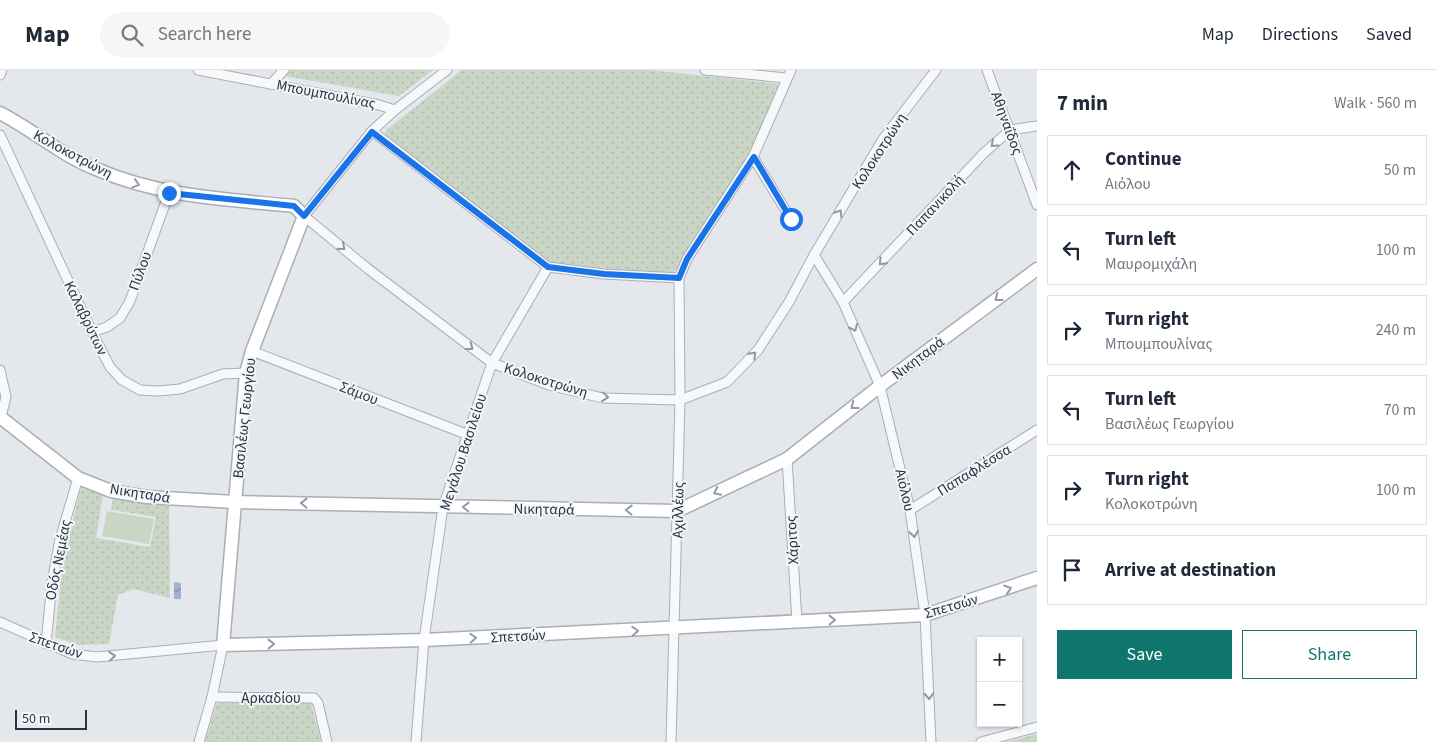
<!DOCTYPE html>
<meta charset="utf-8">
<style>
body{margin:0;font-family:"Source Sans 3",sans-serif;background:#f6f6f7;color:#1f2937}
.controls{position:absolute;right:15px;bottom:15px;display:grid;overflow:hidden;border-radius:0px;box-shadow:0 1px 4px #0004}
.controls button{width:45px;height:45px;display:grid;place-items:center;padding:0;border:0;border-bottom:1px solid #e0e1e3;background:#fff;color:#1f2937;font:25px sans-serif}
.scale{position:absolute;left:15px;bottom:12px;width:72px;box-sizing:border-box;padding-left:5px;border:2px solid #2b3445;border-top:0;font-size:14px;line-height:18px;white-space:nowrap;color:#2b3445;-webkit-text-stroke:4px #f4f6f9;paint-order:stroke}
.stop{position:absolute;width:15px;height:15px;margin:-11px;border:4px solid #1a73e8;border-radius:50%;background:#fff}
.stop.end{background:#1a73e8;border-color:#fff;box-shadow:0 1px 5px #0008}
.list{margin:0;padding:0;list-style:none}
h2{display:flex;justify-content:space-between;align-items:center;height:65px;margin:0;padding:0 20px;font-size:21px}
h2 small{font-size:16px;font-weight:400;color:#747a83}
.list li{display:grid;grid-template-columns:32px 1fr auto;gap:15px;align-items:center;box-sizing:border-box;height:70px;margin:0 10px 10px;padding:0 10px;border:1px solid #e0e1e3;border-radius:0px}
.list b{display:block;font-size:19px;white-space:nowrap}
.list p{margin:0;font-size:16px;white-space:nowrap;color:#747a83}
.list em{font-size:16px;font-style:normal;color:#747a83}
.actions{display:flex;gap:10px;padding:15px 20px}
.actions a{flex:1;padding:11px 0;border:1px solid #0f766e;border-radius:0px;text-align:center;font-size:18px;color:#0f766e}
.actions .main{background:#0f766e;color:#fff}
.icon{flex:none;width:28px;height:28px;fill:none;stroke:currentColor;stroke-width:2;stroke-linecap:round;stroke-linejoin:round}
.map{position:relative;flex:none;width:1037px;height:672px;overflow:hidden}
header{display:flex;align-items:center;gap:30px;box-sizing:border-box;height:70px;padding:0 25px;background:#fff;border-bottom:1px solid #e0e1e3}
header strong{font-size:24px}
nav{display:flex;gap:28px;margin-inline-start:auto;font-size:18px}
.search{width:350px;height:45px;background:#f6f6f7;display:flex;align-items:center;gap:12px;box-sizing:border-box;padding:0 18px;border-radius:28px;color:#747a83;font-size:19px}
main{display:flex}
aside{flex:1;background:#fff}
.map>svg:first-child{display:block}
.grass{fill:url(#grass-dots)}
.green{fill:#c9d6c5}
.water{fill:url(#water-waves)}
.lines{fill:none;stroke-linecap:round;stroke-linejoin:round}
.street-casing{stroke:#a9aeb7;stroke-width:11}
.secondary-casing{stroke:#a9aeb7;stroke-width:15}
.street{stroke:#f7f8fa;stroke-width:9}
.secondary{stroke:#fff;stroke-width:12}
.oneway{stroke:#9196a0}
.oneway2{stroke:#959aa2}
.route{stroke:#1a73e8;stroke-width:6}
.labels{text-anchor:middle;stroke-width:4;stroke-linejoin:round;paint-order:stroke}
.street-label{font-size:15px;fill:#2b3445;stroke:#f4f6f9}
</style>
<header>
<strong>Map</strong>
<div class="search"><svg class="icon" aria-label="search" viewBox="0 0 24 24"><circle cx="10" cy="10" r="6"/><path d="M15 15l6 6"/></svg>Search here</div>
<nav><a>Map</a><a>Directions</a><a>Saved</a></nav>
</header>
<main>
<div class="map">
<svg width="1037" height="672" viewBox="0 0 1037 672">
<defs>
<pattern id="grass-dots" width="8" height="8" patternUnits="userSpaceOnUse" patternTransform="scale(1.25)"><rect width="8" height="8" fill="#c9d6c5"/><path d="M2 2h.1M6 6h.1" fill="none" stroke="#adb8ab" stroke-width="1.8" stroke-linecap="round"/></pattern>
<pattern id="water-waves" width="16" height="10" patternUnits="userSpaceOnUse" patternTransform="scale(1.25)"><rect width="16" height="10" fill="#9fb4cc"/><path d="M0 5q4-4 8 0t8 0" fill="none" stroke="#8293a7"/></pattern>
</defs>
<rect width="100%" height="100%" fill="#e4e7ec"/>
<!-- grass -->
<g class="grass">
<polygon points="291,0 433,0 399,26 285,6"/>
<polygon points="462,0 650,0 779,14 751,85 675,201 660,204 551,193 385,65 386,60"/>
<polygon points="81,418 103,425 96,468 150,477 156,447 111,440 113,427 169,435 170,528 133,519 118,525 109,574 78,575 55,567 63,489"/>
<polygon points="217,633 311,633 321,672 205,672"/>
<polygon points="1037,664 1037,672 1005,672"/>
</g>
<!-- green -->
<polygon class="green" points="107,441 154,449 149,474 102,466"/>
<!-- water -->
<polygon class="water" points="174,512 181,513 181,529 174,529"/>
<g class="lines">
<!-- street casing -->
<g class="street-casing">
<g id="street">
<polyline points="198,0 379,35 395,40"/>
<polyline points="447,0 395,40 372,61 304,146 367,198 492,293 549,315 603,328 680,330 727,312 758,280 789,232 814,185 883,69 936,0"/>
<polyline points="705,0 786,8"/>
<polyline points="987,0 1037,135"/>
<polyline points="0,5 2,0"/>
<polyline points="271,14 284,0"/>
<polyline points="372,61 548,197 604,204 679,208"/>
<polyline points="0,65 92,262 110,297 122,310 140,320 158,321 180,319 223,304 246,303"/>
<polyline points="753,87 791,149"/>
<polyline points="814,185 843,232 880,316 910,440 925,545 931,672"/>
<polyline points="843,232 984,83 1010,60 1037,56"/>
<polyline points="92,262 107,257 120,248 130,231 169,123"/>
<polyline points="252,281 466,364"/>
<polyline points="0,300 6,327 1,347"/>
<polyline points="787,389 797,551"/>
<polyline points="910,440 1037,360"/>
<polyline points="0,552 72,584 97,587 223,575 212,627 199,672"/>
<polyline points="46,574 52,512 60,469 78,408"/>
<polyline points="212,627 314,628 318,633 327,672"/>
<polyline points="416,672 424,570 443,437 492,293 548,197"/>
<polyline points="671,672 680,330 679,208 687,189 753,87 791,0"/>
<polyline points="981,672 1037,657"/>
</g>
</g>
<!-- secondary casing -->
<g class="secondary-casing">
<g id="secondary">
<path d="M 0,43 C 33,60 61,85 96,99 C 161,127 225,129 294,136 L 304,146 L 252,281 L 246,303 L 223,575 L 424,570 L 925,545 L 1037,508"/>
<polyline points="0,347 78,408 111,421 147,427 235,432 677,441 787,389 880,316 1037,199"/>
</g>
</g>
<!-- street -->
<use href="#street" class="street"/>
<!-- secondary -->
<use href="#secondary" class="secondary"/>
</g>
<!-- one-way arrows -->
<defs><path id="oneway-chevron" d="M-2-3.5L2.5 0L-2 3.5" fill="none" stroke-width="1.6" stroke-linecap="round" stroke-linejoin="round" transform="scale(1.25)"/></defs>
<g class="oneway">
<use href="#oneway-chevron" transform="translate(994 74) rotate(138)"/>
<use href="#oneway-chevron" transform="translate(839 143) rotate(-59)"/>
<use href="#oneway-chevron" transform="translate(342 177) rotate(40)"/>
<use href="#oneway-chevron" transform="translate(882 192) rotate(133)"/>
<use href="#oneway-chevron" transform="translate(854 258) rotate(66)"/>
<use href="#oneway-chevron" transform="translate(470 277) rotate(37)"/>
<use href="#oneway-chevron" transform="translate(753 285) rotate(-46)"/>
<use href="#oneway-chevron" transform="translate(605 327) rotate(6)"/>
<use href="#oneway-chevron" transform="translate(914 464) rotate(81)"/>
<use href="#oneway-chevron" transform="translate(112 586) rotate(-5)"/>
<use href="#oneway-chevron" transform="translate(929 626) rotate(87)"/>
</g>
<g class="oneway2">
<use href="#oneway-chevron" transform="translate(136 114) rotate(17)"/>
<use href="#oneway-chevron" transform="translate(998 228) rotate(143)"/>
<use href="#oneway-chevron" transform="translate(854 336) rotate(142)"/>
<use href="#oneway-chevron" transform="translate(717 422) rotate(154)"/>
<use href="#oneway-chevron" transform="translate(304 433) rotate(-179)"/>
<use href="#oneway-chevron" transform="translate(466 437) rotate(-179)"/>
<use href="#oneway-chevron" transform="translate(629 440) rotate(-179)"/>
<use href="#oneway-chevron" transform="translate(1008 519) rotate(-18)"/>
<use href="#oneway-chevron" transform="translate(832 550) rotate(-1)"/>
<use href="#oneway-chevron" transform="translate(635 561) rotate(-3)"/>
<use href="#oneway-chevron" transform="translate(473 568) rotate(-3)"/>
<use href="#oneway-chevron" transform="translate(271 574) rotate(-1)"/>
</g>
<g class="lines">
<!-- route -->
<polyline class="route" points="169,123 294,136 304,146 372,62 548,197 604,204 679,208 687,189 754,87 791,149"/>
</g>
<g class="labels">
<!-- street labels -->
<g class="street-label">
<text transform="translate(326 24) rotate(11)" y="5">Μπουμπουλίνας</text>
<text transform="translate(1007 53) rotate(70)" y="5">Αθηναΐδος</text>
<text transform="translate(879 81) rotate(-57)" y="5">Κολοκοτρώνη</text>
<text transform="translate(73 84) rotate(28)" y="5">Κολοκοτρώνη</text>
<text transform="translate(935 135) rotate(-47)" y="5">Παπανικολή</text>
<text transform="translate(140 201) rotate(-70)" y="5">Πύλου</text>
<text transform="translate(86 248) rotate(64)" y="5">Καλαβρύτων</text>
<text transform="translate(918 288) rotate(-37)" y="5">Νικηταρά</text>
<text transform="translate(546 310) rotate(17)" y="5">Κολοκοτρώνη</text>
<text transform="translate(359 323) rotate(21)" y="5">Σάμου</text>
<text transform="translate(244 348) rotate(-84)" y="5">Βασιλέως Γεωργίου</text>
<text transform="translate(463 382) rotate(-72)" y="5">Μεγάλου Βασιλείου</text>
<text transform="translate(974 400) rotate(-32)" y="5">Παπαφλέσσα</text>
<text transform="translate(905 420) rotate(77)" y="5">Αιόλου</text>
<text transform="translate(140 423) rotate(9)" y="5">Νικηταρά</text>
<text transform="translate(544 439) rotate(1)" y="5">Νικηταρά</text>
<text transform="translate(678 440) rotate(-89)" y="5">Αχιλλέως</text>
<text transform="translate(792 470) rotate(-93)" y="5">Χάριτος</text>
<text transform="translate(58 490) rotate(-79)" y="5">Οδóς Νεμέας</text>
<text transform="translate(951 536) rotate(-16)" y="5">Σπετσών</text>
<text transform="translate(518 566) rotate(-3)" y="5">Σπετσών</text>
<text transform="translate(56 575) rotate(19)" y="5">Σπετσών</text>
<text x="271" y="633">Αρκαδίου</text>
</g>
</g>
</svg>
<div class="controls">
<button>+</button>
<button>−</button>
</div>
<div class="scale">50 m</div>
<div class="stop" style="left:791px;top:149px"></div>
<div class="stop end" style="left:169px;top:123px"></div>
</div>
<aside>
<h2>7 min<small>Walk · 560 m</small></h2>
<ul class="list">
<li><svg class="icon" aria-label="ahead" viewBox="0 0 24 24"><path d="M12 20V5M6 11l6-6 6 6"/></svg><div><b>Continue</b><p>Αιόλου</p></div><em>50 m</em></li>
<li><svg class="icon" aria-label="left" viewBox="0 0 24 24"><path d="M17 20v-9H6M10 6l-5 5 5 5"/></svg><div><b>Turn left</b><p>Μαυρομιχάλη</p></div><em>100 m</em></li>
<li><svg class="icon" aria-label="right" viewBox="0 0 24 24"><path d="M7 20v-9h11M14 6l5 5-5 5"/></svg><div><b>Turn right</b><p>Μπουμπουλίνας</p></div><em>240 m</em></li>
<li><svg class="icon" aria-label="left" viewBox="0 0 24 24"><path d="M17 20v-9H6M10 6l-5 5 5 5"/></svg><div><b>Turn left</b><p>Βασιλέως Γεωργίου</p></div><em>70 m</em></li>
<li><svg class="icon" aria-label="right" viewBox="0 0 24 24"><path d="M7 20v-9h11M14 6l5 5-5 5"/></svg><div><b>Turn right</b><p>Κολοκοτρώνη</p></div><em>100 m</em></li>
<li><svg class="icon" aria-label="arrive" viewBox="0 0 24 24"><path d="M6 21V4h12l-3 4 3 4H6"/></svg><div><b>Arrive at destination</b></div></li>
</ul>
<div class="actions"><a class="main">Save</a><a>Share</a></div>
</aside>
</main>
